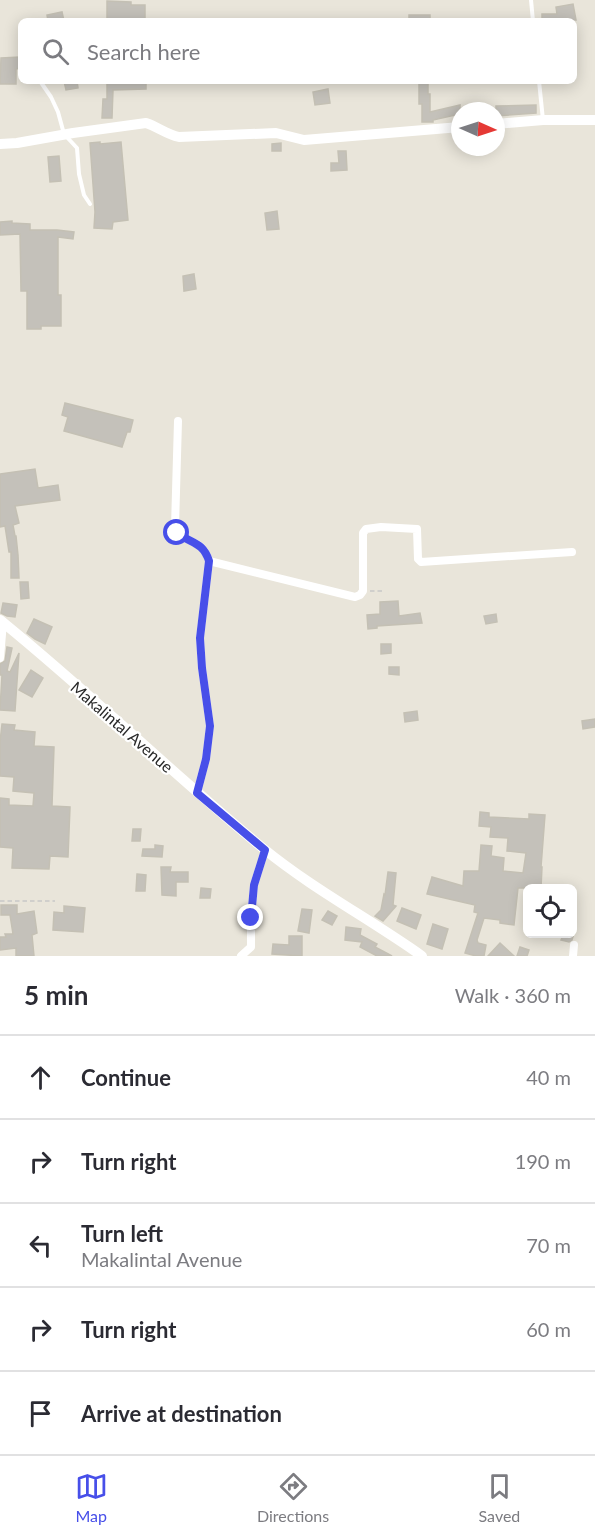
<!DOCTYPE html>
<meta charset="utf-8">
<style>
body{margin:0;font-family:Lato,sans-serif;background:#f7f7f7;color:#2b2b33}
.controls{position:absolute;right:18px;bottom:18px;display:grid;overflow:hidden;border-radius:9px;box-shadow:0 3px 15px #0003}
.controls button{width:54px;height:54px;display:grid;place-items:center;padding:0;border:0;border-bottom:2px solid #e1e1e2;background:#fff;color:#2b2b33;font:30px sans-serif}
.compass{position:absolute;left:451px;top:102px;width:54px;height:54px;border-radius:50%;background:#fff;box-shadow:0 3px 15px #0003;rotate:93deg}
.stop{position:absolute;width:18px;height:18px;margin:-14px;border:4px solid #474fe9;border-radius:50%;background:#fff}
.stop.end{background:#474fe9;border-color:#fff;box-shadow:0 2px 6px #0008}
.list{margin:0;padding:0;list-style:none}
h2{display:flex;justify-content:space-between;align-items:center;height:78px;margin:0;padding:0 24px;font-size:26px}
h2 small{font-size:20px;font-weight:400;color:#7c7c81}
.list li{display:grid;grid-template-columns:39px 1fr auto;gap:18px;align-items:center;box-sizing:border-box;height:84px;padding:0 24px;border-top:2px solid #e1e1e2}
.list b{display:block;font-size:22px;white-space:nowrap}
.list p{margin:0;font-size:20px;white-space:nowrap;color:#7c7c81}
.list em{font-size:20px;font-style:normal;color:#7c7c81}
.icon{flex:none;width:33px;height:33px;fill:none;stroke:currentColor;stroke-width:2;stroke-linecap:round;stroke-linejoin:round}
.map{position:relative;flex:none;width:595px;height:956px;overflow:hidden}
.search{position:absolute;background:#fff;box-shadow:0 3px 15px #0003;left:18px;right:18px;top:18px;height:66px;display:flex;align-items:center;gap:15px;box-sizing:border-box;padding:0 21px;border-radius:9px;color:#7c7c81;font-size:22px}
.sheet{height:498px;background:#fff}
nav{display:flex;justify-content:space-around;align-items:center;box-sizing:border-box;height:84px;border-top:2px solid #e1e1e2;background:#fff;font-size:16px;color:#7c7c81}
nav a{display:grid;justify-items:center;gap:3px}
nav .on{color:#474fe9}
.map>svg:first-child{display:block}
.building{fill:#c4c1ba;stroke:#c4c0b4;stroke-width:1.5}
.lines{fill:none;stroke-linecap:round;stroke-linejoin:round}
.path{stroke:#c7c7c7;stroke-width:1.5;stroke-dasharray:4.5 3;stroke-linecap:butt}
.lane{stroke:#fff;stroke-width:4}
.street{stroke:#fff;stroke-width:8}
.secondary{stroke:#fff;stroke-width:10}
.route{stroke:#474fe9;stroke-width:8}
.labels{text-anchor:middle;stroke-width:4.5;stroke-linejoin:round;paint-order:stroke}
.street-label{font-size:16px;fill:#282828;stroke:#fff}
</style>
<div class="map">
<svg width="595" height="956" viewBox="0 0 595 956">
<rect width="100%" height="100%" fill="#e9e5da"/>
<!-- building -->
<g class="building">
<polygon points="107,1 131,2 131,5 145,5 145,21 107,21"/>
<polygon points="573,4 576,20 542,21 542,14 557,14 556,7"/>
<polygon points="62,12 64,21 48,21 47,15"/>
<rect x="409" y="15" width="21" height="6"/>
<polygon points="20,57 21,68 16,69 16,84 0,84 1,58"/>
<polygon points="64,81 77,81 78,88 66,90"/>
<polygon points="107,81 146,81 146,89 113,90 112,118 102,118 103,99 107,99"/>
<polygon points="419,81 428,81 428,94 430,94 430,112 460,105 460,114 433,120 433,122 422,122 422,104 419,104"/>
<polygon points="328,89 330,103 315,105 313,92"/>
<polygon points="536,105 536,113 496,116 496,106"/>
<polygon points="100,142 100,144 121,142 128,220 113,222 112,229 94,228 95,212 90,143"/>
<polygon points="281,143 281,151 272,151 272,144"/>
<polygon points="338,151 346,151 347,170 331,171 331,163 339,163"/>
<polygon points="59,156 61,181 50,182 48,157"/>
<polygon points="277,211 279,229 267,230 265,213"/>
<polygon points="12,221 12,223 30,224 30,230 57,230 74,232 73,239 58,237 58,295 61,295 61,326 41,326 41,329 27,329 27,291 21,291 20,234 0,235 0,222"/>
<polygon points="194,274 196,289 184,291 183,276"/>
<polygon points="65,403 133,420 130,432 127,432 122,447 64,431 68,417 62,415"/>
<polygon points="35,469 38,488 58,485 60,500 15,506 19,523 13,525 15,536 16,536 18,555 19,578 11,578 11,552 9,552 5,526 0,527 0,474"/>
<polygon points="20,582 28,582 29,598 21,599"/>
<polygon points="398,601 399,616 420,613 422,623 377,626 377,628 368,629 367,615 380,614 380,602"/>
<polygon points="3,603 17,605 15,617 7,616 1,613"/>
<polygon points="496,614 497,622 486,624 484,616"/>
<polygon points="34,619 52,627 45,644 35,639 27,633"/>
<polygon points="381,644 391,644 391,653 381,654"/>
<polygon points="7,647 12,648 7,671 10,672 19,653 15,711 0,710 2,675 0,675 0,664 5,661"/>
<polygon points="389,667 399,667 399,675 389,674"/>
<polygon points="31,670 43,678 32,697 19,690"/>
<polygon points="417,711 418,720 405,722 404,713"/>
<polygon points="595,719 595,727 583,729 582,721"/>
<polygon points="2,724 15,725 14,730 35,732 34,746 54,747 52,806 70,807 68,857 50,856 49,869 12,868 13,848 0,847 0,798 9,799 9,805 33,806 34,793 13,791 14,777 0,776 0,742"/>
<polygon points="480,812 489,813 489,817 529,819 529,814 545,815 541,867 542,867 541,888 518,888 514,925 500,923 500,920 484,918 477,940 478,943 486,945 484,956 476,956 465,953 478,913 474,912 475,905 427,894 432,877 463,886 464,871 479,871 481,845 492,846 491,856 504,858 503,871 523,873 526,853 507,851 508,838 490,837 491,827 479,826"/>
<polygon points="133,829 141,829 140,841 132,841"/>
<polygon points="155,845 163,846 162,857 142,856 143,849 155,849"/>
<polygon points="161,867 171,867 170,872 188,872 188,882 176,882 176,896 162,895"/>
<polygon points="388,872 396,873 393,905 396,906 383,921 375,916 381,910 384,894 385,895"/>
<polygon points="137,874 146,875 145,891 136,891"/>
<polygon points="201,888 211,889 210,898 200,898"/>
<polygon points="1,905 17,905 17,914 34,911 37,933 32,935 34,956 16,956 16,948 0,950 0,937 6,937 5,934 13,934 10,915 1,915"/>
<polygon points="64,906 85,908 83,932 53,930 54,912 64,913"/>
<polygon points="402,908 421,915 416,929 397,921"/>
<polygon points="302,909 312,910 309,933 298,931"/>
<polygon points="328,911 337,916 332,925 322,920"/>
<polygon points="433,924 448,929 442,949 427,944"/>
<polygon points="346,927 361,929 360,935 377,944 375,947 392,956 377,956 360,947 362,942 345,940"/>
<polygon points="564,933 574,933 572,940 569,942 561,940"/>
<polygon points="289,936 302,936 302,956 272,954 273,944 289,945"/>
<polygon points="500,943 514,956 488,956"/>
<polygon points="520,947 529,950 527,956 517,956"/>
</g>
<g class="lines">
<!-- path -->
<g class="path">
<polyline points="370,591 385,591"/>
<polyline points="0,901 55,901"/>
</g>
<!-- lane -->
<g class="lane">
<polyline points="531,0 533,21"/>
<polyline points="40,81 51,97 58,112 64,134 77,148 79,174 84,195 90,204"/>
<polyline points="539,81 543,120"/>
</g>
<!-- street -->
<g class="street">
<path d="M 178,421 L 175,527 L 177,533 C 192,544 203,541 209,561"/>
<polyline points="0,658 3,622"/>
<polyline points="197,793 206,759 210,726 202,668 200,638 209,561 355,597 360,595 363,591 363,533 366,529 381,527 417,529 418,559 421,562 572,552"/>
<polyline points="241,956 251,947 251,918 254,885 265,850"/>
<polyline points="573,956 574,945"/>
</g>
<!-- secondary -->
<g class="secondary">
<polyline points="496,124 543,120 595,120"/>
<path d="M 0,144 L 17,143 L 73,133 L 146,123 C 158,127 166,134 179,137 L 276,133 L 304,140 L 460,127"/>
<path d="M 0,620 C 90,693 174,775 264,849 C 313,889 370,919 422,956"/>
</g>
</g>
<g class="lines">
<!-- route -->
<path class="route" d="M 177,533 C 192,544 203,542 209,561 L 200,638 L 202,668 L 210,726 L 206,759 L 197,793 L 265,850 L 254,885 L 251,918"/>
</g>
<g class="labels">
<!-- street labels -->
<g class="street-label">
<text transform="translate(122 727) rotate(41)" y="6">Makalintal Avenue</text>
</g>
</g>
</svg>
<div class="controls">
<button><svg class="icon" aria-label="locate" viewBox="0 0 24 24"><circle cx="12" cy="12" r="6"/><path d="M12 2v4M12 18v4M2 12h4M18 12h4"/></svg></button>
</div>
<svg class="compass" viewBox="-18 -18 36 36"><path d="M0-13l5 13h-10z" fill="#e53935"/><path d="M0 13l5-13h-10z" fill="#7c7c81"/></svg>
<div class="stop" style="left:177px;top:533px"></div>
<div class="stop end" style="left:251px;top:918px"></div>
<div class="search"><svg class="icon" aria-label="search" viewBox="0 0 24 24"><circle cx="10" cy="10" r="6"/><path d="M15 15l6 6"/></svg>Search here</div>
</div>
<section class="sheet">
<h2>5 min<small>Walk · 360 m</small></h2>
<ul class="list">
<li><svg class="icon" aria-label="ahead" viewBox="0 0 24 24"><path d="M12 20V5M6 11l6-6 6 6"/></svg><div><b>Continue</b></div><em>40 m</em></li>
<li><svg class="icon" aria-label="right" viewBox="0 0 24 24"><path d="M7 20v-9h11M14 6l5 5-5 5"/></svg><div><b>Turn right</b></div><em>190 m</em></li>
<li><svg class="icon" aria-label="left" viewBox="0 0 24 24"><path d="M17 20v-9H6M10 6l-5 5 5 5"/></svg><div><b>Turn left</b><p>Makalintal Avenue</p></div><em>70 m</em></li>
<li><svg class="icon" aria-label="right" viewBox="0 0 24 24"><path d="M7 20v-9h11M14 6l5 5-5 5"/></svg><div><b>Turn right</b></div><em>60 m</em></li>
<li><svg class="icon" aria-label="arrive" viewBox="0 0 24 24"><path d="M6 21V4h12l-3 4 3 4H6"/></svg><div><b>Arrive at destination</b></div></li>
</ul>
</section>
<nav>
<a class="on"><svg class="icon" aria-label="map" viewBox="0 0 24 24"><path d="M3 6l6-2 6 2 6-2v14l-6 2-6-2-6 2zM9 4v14M15 6v14"/></svg>Map</a>
<a><svg class="icon" aria-label="directions" viewBox="0 0 24 24"><path d="M12 3l9 9-9 9-9-9zM9 14v-3h6M13 9l2 2-2 2"/></svg>Directions</a>
<a><svg class="icon" aria-label="saved" viewBox="0 0 24 24"><path d="M7 4h10v16l-5-4-5 4z"/></svg>Saved</a>
</nav>
